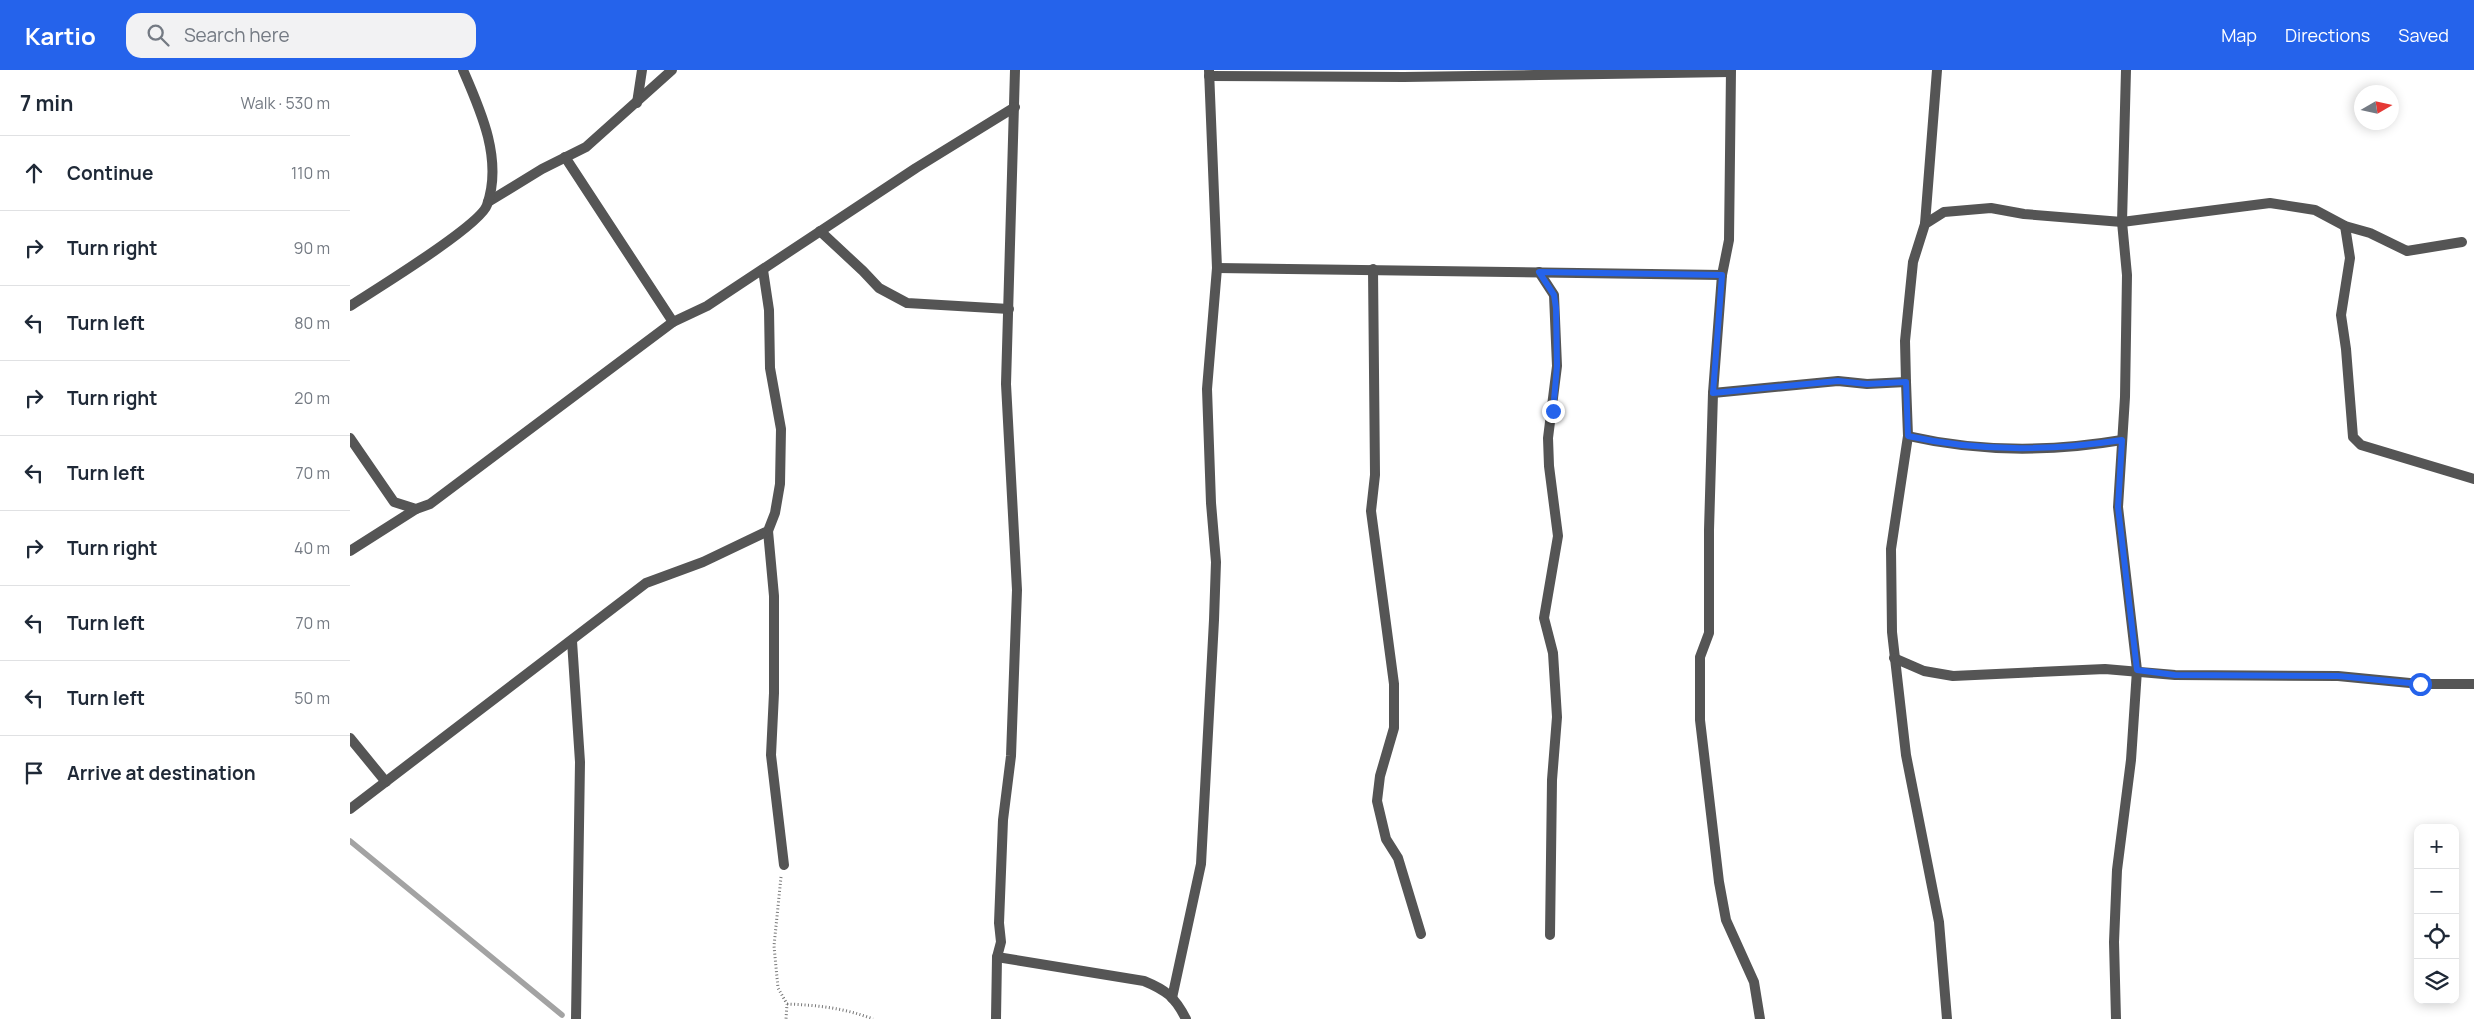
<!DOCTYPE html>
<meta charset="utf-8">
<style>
body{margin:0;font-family:Manrope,sans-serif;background:#f2f2f3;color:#1f2937}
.controls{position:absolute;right:15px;bottom:15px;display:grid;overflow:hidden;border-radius:10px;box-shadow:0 2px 12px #0003}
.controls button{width:45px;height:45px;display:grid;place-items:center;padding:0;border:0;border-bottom:1px solid #e0e1e3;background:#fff;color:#1f2937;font:25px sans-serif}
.compass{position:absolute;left:2004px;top:15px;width:45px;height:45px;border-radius:50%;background:#fff;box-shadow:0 2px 12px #0003;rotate:81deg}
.stop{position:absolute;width:15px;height:15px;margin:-11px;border:4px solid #2563eb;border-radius:50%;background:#fff}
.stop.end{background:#2563eb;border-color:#fff;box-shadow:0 1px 5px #0008}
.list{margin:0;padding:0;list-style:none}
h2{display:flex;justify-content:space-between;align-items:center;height:65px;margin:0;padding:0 20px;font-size:21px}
h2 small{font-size:16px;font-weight:400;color:#747a83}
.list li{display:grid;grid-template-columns:32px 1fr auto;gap:15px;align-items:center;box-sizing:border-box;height:75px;padding:0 20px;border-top:1px solid #e0e1e3}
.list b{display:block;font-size:19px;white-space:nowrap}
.list em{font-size:16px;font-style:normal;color:#747a83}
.icon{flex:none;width:28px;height:28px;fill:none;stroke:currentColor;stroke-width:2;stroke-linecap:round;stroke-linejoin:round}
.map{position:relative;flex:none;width:2124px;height:949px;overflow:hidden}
header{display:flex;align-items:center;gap:30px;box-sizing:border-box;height:70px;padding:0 25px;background:#2563eb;color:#fff}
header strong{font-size:24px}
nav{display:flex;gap:28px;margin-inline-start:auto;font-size:18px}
.search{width:350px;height:45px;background:#f2f2f3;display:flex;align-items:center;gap:12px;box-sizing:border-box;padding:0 18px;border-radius:15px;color:#747a83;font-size:19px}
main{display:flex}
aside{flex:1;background:#fff}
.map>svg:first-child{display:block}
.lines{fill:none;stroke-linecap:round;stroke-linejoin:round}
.stream{stroke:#a3a3a3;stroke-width:5.5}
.path{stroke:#777;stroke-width:3;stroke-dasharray:1 2.5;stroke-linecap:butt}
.minor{stroke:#555;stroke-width:10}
.route{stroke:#2563eb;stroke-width:6}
</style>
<header>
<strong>Kartio</strong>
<div class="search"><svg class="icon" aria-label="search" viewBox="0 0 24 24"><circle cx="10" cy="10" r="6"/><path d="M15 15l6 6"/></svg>Search here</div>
<nav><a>Map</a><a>Directions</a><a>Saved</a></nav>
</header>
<main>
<aside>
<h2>7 min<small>Walk · 530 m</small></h2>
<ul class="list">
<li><svg class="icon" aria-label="ahead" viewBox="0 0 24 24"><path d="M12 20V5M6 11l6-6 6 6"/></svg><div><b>Continue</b></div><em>110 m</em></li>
<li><svg class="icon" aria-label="right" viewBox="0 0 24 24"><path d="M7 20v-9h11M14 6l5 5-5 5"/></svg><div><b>Turn right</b></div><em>90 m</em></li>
<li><svg class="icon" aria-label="left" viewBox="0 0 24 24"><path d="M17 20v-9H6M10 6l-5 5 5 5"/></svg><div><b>Turn left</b></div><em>80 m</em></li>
<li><svg class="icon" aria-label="right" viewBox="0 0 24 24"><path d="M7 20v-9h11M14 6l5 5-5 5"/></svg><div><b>Turn right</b></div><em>20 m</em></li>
<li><svg class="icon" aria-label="left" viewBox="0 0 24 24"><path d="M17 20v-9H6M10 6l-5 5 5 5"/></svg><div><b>Turn left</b></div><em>70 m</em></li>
<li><svg class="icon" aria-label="right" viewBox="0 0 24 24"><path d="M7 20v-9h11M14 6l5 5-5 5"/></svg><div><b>Turn right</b></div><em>40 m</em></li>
<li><svg class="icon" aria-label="left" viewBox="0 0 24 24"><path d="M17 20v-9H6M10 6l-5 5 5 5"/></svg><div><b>Turn left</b></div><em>70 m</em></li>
<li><svg class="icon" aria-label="left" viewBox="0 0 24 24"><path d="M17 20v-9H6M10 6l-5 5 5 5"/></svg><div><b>Turn left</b></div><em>50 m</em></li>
<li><svg class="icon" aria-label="arrive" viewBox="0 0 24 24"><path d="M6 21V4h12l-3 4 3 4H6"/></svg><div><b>Arrive at destination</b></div></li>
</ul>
</aside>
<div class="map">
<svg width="2124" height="949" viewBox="0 0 2124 949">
<rect width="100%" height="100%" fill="#fff"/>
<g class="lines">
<!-- stream -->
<polyline class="stream" points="0,771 212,945"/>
<!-- path -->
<g class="path">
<polyline points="431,807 424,876 428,918 437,934 436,949"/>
<path d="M 437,934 C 467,935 494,938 523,949"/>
</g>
<!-- minor -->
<g class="minor">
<path d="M 665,0 L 656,314 L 667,520 L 661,686 L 653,750 L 649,853 L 651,872 L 647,887 L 794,911 C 816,920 825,927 836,949"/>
<polyline points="859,6 1054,7 1380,2"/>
<polyline points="287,33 292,0"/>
<polyline points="215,87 323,252"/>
<polyline points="138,132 192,99 236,77 322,0"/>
<polyline points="1575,154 1587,0"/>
<polyline points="1995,156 2000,188 1991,245 1996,279 2003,367 2011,375 2124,409"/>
<polyline points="470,161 513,201 529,218 557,233 659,239"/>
<polyline points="867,198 1372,205 1379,170 1381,0"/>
<polyline points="1023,199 1025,405 1021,441 1044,614 1044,658 1030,706 1027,731 1036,769 1048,788 1071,864"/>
<polyline points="1189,202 1204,225 1207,296 1198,368 1199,396 1208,466 1194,548 1203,583 1207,647 1202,710 1200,865"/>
<polyline points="1372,205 1363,323 1359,460 1359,563 1350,587 1350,650 1369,812 1376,850 1404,912 1410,949"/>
<path d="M 0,236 C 23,221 130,156 137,135 C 153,90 131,41 113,0"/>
<polyline points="1556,312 1558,366 1541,479 1542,562 1556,685 1589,852 1597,949"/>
<polyline points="1363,323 1488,311 1517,314 1556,312 1555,271 1563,192 1575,154 1594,142 1641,138 1674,144 1772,152 1920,133 1965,140 1995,156 2020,163 2057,181 2112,172"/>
<path d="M 1558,366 C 1628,382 1701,382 1772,370"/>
<polyline points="0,368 44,432 66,439 80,434 323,252 357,236 566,98 665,37"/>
<polyline points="418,461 424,526 424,623 421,685 434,795"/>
<polyline points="0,481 66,439"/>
<polyline points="222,571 230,692 226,949"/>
<polyline points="1544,588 1574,601 1603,606 1755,599 1825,605 1988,606 2070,614 2124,614"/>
<polyline points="0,668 36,712"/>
<polyline points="0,739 296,513 353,492 418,461 425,443 430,414 431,359 420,298 419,240 413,200"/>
<polyline points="822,928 851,794 864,550 866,492 861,433 857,319 867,198 859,0"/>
<polyline points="646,949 647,887"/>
<polyline points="1766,949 1764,872 1767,800 1781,690 1787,600 1768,437 1775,327 1777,205 1772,152 1776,0"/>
</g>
</g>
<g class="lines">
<!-- route -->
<path class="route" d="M 1203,341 L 1207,296 L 1206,238 L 1204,225 L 1189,202 L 1372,205 L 1363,323 L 1488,311 L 1517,314 L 1556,312 L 1558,366 C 1628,382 1701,381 1772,370 L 1768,437 L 1787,600 L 1825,605 L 1988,606 L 2070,614"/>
</g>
</svg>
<div class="controls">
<button>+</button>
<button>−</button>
<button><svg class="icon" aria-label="locate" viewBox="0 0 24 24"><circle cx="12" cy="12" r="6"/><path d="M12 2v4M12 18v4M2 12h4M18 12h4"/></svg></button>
<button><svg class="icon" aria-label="layers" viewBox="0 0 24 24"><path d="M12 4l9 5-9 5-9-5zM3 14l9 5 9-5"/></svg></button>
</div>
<svg class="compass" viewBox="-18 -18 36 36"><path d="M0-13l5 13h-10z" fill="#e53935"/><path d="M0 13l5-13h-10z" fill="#747a83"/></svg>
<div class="stop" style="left:2070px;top:614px"></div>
<div class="stop end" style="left:1203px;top:341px"></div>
</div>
</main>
